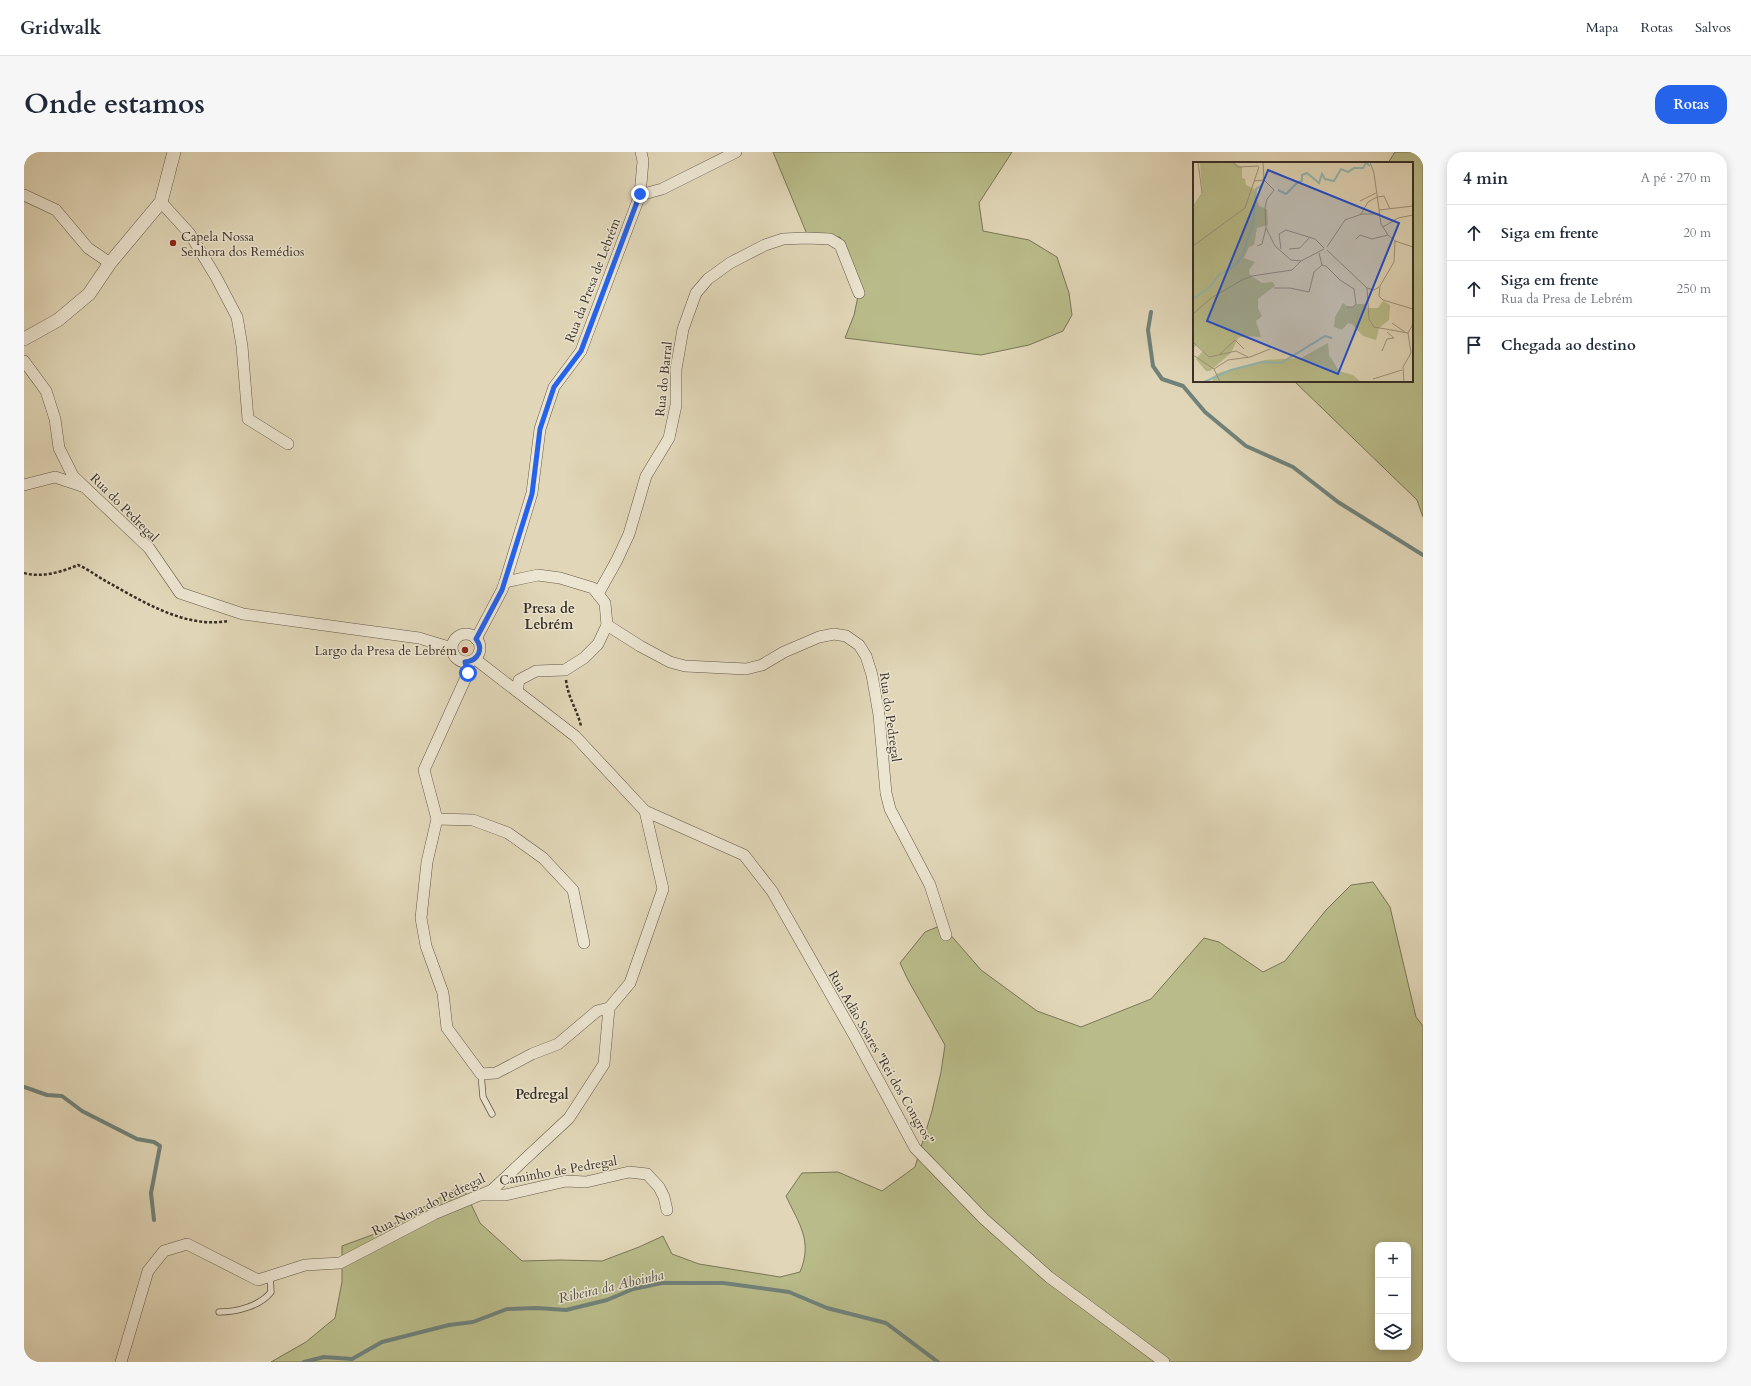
<!DOCTYPE html>
<html lang="pt">
<meta charset="utf-8">
<style>
body{margin:0;font-family:Cardo,serif;background:#f6f6f7;color:#1f2937}
.controls{position:absolute;right:12px;bottom:12px;display:grid;overflow:hidden;border-radius:8px;box-shadow:0 2px 10px #0003}
.controls button{width:36px;height:36px;display:grid;place-items:center;padding:0;border:0;border-bottom:1px solid #e0e1e3;background:#fff;color:#1f2937;font:20px sans-serif}
.stop{position:absolute;width:12px;height:12px;margin:-9px;border:3px solid #2563eb;border-radius:50%;background:#fff}
.stop.end{background:#2563eb;border-color:#fff;box-shadow:0 1px 4px #0008}
.list{margin:0;padding:0;list-style:none}
h2{display:flex;justify-content:space-between;align-items:center;height:52px;margin:0;padding:0 16px;font-size:17px}
h2 small{font-size:13px;font-weight:400;color:#747a83}
.list li{display:grid;grid-template-columns:26px 1fr auto;gap:12px;align-items:center;box-sizing:border-box;height:56px;padding:0 16px;border-top:1px solid #e0e1e3}
.list b{display:block;font-size:15px;white-space:nowrap}
.list p{margin:0;font-size:13px;white-space:nowrap;color:#747a83}
.list em{font-size:13px;font-style:normal;color:#747a83}
.icon{flex:none;width:22px;height:22px;fill:none;stroke:currentColor;stroke-width:2;stroke-linecap:round;stroke-linejoin:round}
.map{position:relative;flex:none;width:1399px;height:1210px;overflow:hidden;border-radius:16px}
header{display:flex;align-items:center;gap:24px;box-sizing:border-box;height:56px;padding:0 20px;background:#fff;border-bottom:1px solid #e0e1e3}
header strong{font-size:19px}
nav{display:flex;gap:22px;margin-inline-start:auto;font-size:14px}
.intro{display:flex;align-items:center;justify-content:space-between;box-sizing:border-box;height:96px;padding:0 24px}
h1{margin:0;font-size:28px}
.button{padding:10px 18px;border-radius:16px;background:#2563eb;color:#fff;font-size:14px;font-weight:700}
main{display:flex;gap:24px;padding:0 24px}
aside{flex:1;background:#fff;border-radius:16px;box-shadow:0 2px 10px #0003}
.map>svg:first-child{display:block}
.green{fill:#b9bc8a;stroke:#797658;fill-rule:evenodd}
.lines{fill:none;stroke-linecap:round;stroke-linejoin:round}
.stream{stroke:#70827b;stroke-width:4}
.service-casing{stroke:#63594a;stroke-width:7}
.minor-casing{stroke:#63594a;stroke-width:12}
.tertiary-casing{stroke:#63594a;stroke-width:14}
.path{stroke:#392f26;stroke-width:2.5;stroke-dasharray:3 2;stroke-linecap:butt}
.service{stroke:#ece5d1;stroke-width:5.5}
.minor{stroke:#ece5d1;stroke-width:11}
.tertiary{stroke:#ece5d1;stroke-width:13}
.route{stroke:#2563eb;stroke-width:5}
.poi-dot{fill:#8f2418;stroke:#ece5d1;stroke-width:1.5}
.labels{text-anchor:middle;stroke-width:3;stroke-linejoin:round;paint-order:stroke}
.poi-label{font-size:13px;fill:#392f26;stroke:#ece5d1;text-anchor:start}
.street-label{font-size:13px;fill:#392f26;stroke:#ece5d1}
.neighbourhood-label{font-size:14px;font-weight:bold;fill:#392f26;stroke:#ece5d1}
.water-label{font-size:14px;font-style:italic;fill:#4b4b42;stroke:#ece5d1}
.inset-river{fill:none;stroke:#94b9b3;stroke-width:2}
.inset-road{fill:none;stroke:#9e947e;stroke-width:1}
.view{fill:#1d4ed8;fill-opacity:0.15;stroke:#1d4ed8;stroke-width:2}
.inset-edge{fill:none;stroke:#392f26;stroke-width:2}
</style>
<header>
<strong>Gridwalk</strong>
<nav><a>Mapa</a><a>Rotas</a><a>Salvos</a></nav>
</header>
<div class="intro"><h1>Onde estamos</h1><a class="button">Rotas</a></div>
<main>
<div class="map">
<svg width="1399" height="1210" viewBox="0 0 1399 1210">
<rect width="100%" height="100%" fill="#e1d7b8"/>
<filter id="stains"><feTurbulence type="fractalNoise" baseFrequency=".005" numOctaves="4"/><feColorMatrix values="0 0 0 0 .2 0 0 0 0 .09 0 0 0 0 .02 0 0 0 .5 -.17"/></filter>
<radialGradient id="worn" r=".72"><stop offset=".6" stop-color="#630" stop-opacity="0"/><stop offset="1" stop-color="#630" stop-opacity=".3"/></radialGradient>
<!-- green -->
<g class="green">
<polygon points="749,0 988,0 955,51 959,79 1005,88 1033,105 1045,141 1048,163 1039,179 1005,193 957,203 821,186 830,163 836,135 816,85 785,87"/>
<polygon points="1371,0 1399,0 1399,365 1393,348 1270,229 1388,229 1388,11 1364,11"/>
<path d="M 1349,730 L 1366,755 L 1392,865 L 1399,874 L 1399,1210 L 247,1210 L 282,1190 L 311,1166 L 318,1130 L 318,1094 L 356,1080 L 438,1033 L 456,1071 L 498,1109 L 536,1108 L 578,1109 L 615,1095 L 639,1084 L 648,1102 L 675,1112 L 756,1125 L 776,1120 C 789,1089 775,1072 762,1044 L 778,1021 L 814,1020 L 858,1039 L 891,1015 L 908,959 L 917,920 L 921,893 L 884,828 L 876,811 L 901,780 L 918,773 L 957,818 L 1013,859 L 1057,875 L 1127,847 L 1180,786 L 1195,790 L 1239,820 L 1261,809 L 1302,758 L 1327,733 ZM 1354,1093 L 1384,1093 L 1384,1195 L 1354,1195 Z"/>
</g>
<g class="lines">
<!-- stream -->
<g class="stream">
<polyline points="1127,160 1124,178 1129,214 1138,227 1159,234 1181,260 1222,294 1269,315 1314,350 1399,403"/>
<polyline points="0,935 23,943 38,944 58,959 113,987 130,990 136,994 127,1041 130,1068"/>
<polyline points="280,1210 300,1205 328,1207 358,1190 425,1173 449,1170 483,1157 513,1156 542,1158 583,1148 609,1137 638,1131 699,1131 765,1140 803,1156 862,1171 914,1210"/>
</g>
<!-- service casing -->
<g class="service-casing">
<g id="service">
<polyline points="457,922 459,945 468,962"/>
<path d="M 195,1160 C 213,1160 236,1154 247,1140 L 246,1124"/>
</g>
</g>
<!-- minor casing -->
<g class="minor-casing">
<g id="minor">
<polyline points="0,43 32,58 64,96 86,111"/>
<polyline points="616,43 638,37 712,0"/>
<polyline points="137,50 166,82 192,125 213,165 218,194 224,267 264,292"/>
<polyline points="0,209 22,239 31,267 35,296 49,324 125,396 156,441 219,462 395,486 428,496"/>
<polyline points="0,333 31,325 58,334"/>
<polyline points="481,430 514,423 536,426 569,436 581,451 583,473 574,492 560,506 541,518 512,519 495,528 493,539"/>
<polyline points="574,442 593,408 605,382 622,324 645,286 652,253 652,217 659,177 672,141 684,127 706,111 741,93 759,87 782,86 806,87 816,93 835,141"/>
<polyline points="583,473 616,494 646,510 661,514 722,517 738,513 760,500 795,485 810,482 822,484 835,493 842,504 848,523 855,563 862,641 866,657 906,733 922,783"/>
<circle cx="442" cy="496" r="14"/>
<polyline points="452,487 478,438 481,430 508,341 516,277 530,235 557,199 616,43 619,9 617,0"/>
<polyline points="441,510 444,521 400,618 413,667 403,710 397,766 402,794 419,841 423,876 457,922 472,921 508,902 534,892 573,859 585,856"/>
<polyline points="621,659 720,703 748,739 830,883 891,996 960,1067 1025,1125 1140,1210"/>
<polyline points="413,667 449,668 484,681 519,706 549,738 560,791"/>
<polyline points="459,1043 481,1043 542,1029 562,1030 605,1020 623,1022 635,1035 640,1045 643,1058"/>
<polyline points="97,1210 124,1119 140,1099 163,1092 234,1128 281,1113 316,1111 410,1062 468,1038 545,966 580,912 585,856 606,831 639,737 621,659 551,584 451,507"/>
</g>
</g>
<!-- tertiary casing -->
<g class="tertiary-casing">
<polyline id="tertiary" points="0,187 34,168 65,142 86,111 137,50 150,0"/>
</g>
<!-- path -->
<g class="path">
<path d="M 0,421 C 17,426 38,420 54,413 C 62,416 70,422 78,427 C 115,447 159,477 204,469"/>
<path d="M 542,528 C 544,546 553,557 557,574"/>
</g>
<!-- service -->
<use href="#service" class="service"/>
<!-- minor -->
<use href="#minor" class="minor"/>
<!-- tertiary -->
<use href="#tertiary" class="tertiary"/>
</g>
<g class="lines">
<!-- route -->
<path class="route" d="M 444,521 L 441,510 C 454,509 460,497 452,487 L 478,438 L 508,342 L 516,277 L 530,235 L 557,199 L 616,42"/>
</g>
<!-- markers -->
<g class="poi-dot">
<circle cx="149" cy="91" r="4"/>
<circle cx="441" cy="498" r="4"/>
</g>
<g class="labels">
<!-- poi labels -->
<g class="poi-label">
<text x="157" y="89">Capela Nossa<tspan x="157" dy="15">Senhora dos Remédios</tspan></text>
<text x="433" y="503" text-anchor="end">Largo da Presa de Lebrém</text>
</g>
<!-- street labels -->
<g class="street-label">
<text transform="translate(568 128) rotate(-69)" y="5">Rua da Presa de Lebrém</text>
<text transform="translate(639 227) rotate(-84)" y="5">Rua do Barral</text>
<text transform="translate(101 355) rotate(45)" y="5">Rua do Pedregal</text>
<text transform="translate(867 565) rotate(82)" y="5">Rua do Pedregal</text>
<text transform="translate(858 905) rotate(60)" y="5">Rua Adão Soares "Rei dos Congros"</text>
<text transform="translate(534 1018) rotate(-10)" y="5">Caminho de Pedregal</text>
<text transform="translate(404 1052) rotate(-26)" y="5">Rua Nova do Pedregal</text>
</g>
<!-- neighbourhood labels -->
<g class="neighbourhood-label">
<text x="525" y="461">Presa de<tspan x="525" dy="16">Lebrém</tspan></text>
<text x="518" y="947">Pedregal</text>
</g>
<!-- water labels -->
<g class="water-label">
<text transform="translate(587 1134) rotate(-13)" y="5">Ribeira da Aboinha</text>
</g>
</g>
<!-- overview -->
<g transform="translate(1169 10)">
<rect width="220" height="220" fill="#e1d7b8"/>
<path d="M 7,0 L 40,0 L 49,5 L 49,16 L 52,17 L 53,23 L 61,27 L 66,44 L 74,47 L 75,63 L 64,66 L 61,83 L 56,85 L 51,96 L 62,100 L 56,108 L 57,113 L 69,121 L 80,120 L 82,124 L 65,137 L 65,146 L 69,154 L 63,159 L 68,175 L 52,174 L 45,176 L 38,191 L 17,209 L 13,209 L 3,197 L 10,189 L 4,183 L 0,186 L 0,44 L 9,30 ZM 190,139 L 197,143 L 196,158 L 186,166 L 183,178 L 170,174 L 159,162 L 155,161 L 149,168 L 141,165 L 142,155 L 150,141 L 155,145 L 161,145 L 162,142 L 173,142 L 174,146 L 185,146 ZM 135,181 L 136,193 L 146,209 L 160,213 L 168,220 L 20,220 L 20,215 L 25,211 L 72,198 L 108,196 Z" fill="#b9bc8a"/>
<path class="inset-river" d="M 85,28 L 93,32 L 105,20 L 109,19 L 109,13 L 114,11 L 126,21 L 129,12 L 132,17 L 141,19 L 148,7 L 155,10 L 161,6 L 170,6 L 173,1 L 177,4M 0,137 L 18,124 L 25,114 L 42,103 L 49,94 L 60,63 L 63,27 L 69,23M 11,220 L 38,208 L 69,200 L 88,201 L 132,174 L 139,176"/>
<path class="inset-road" d="M 5,0 L 9,31M 39,0 L 45,5 L 66,4M 70,0 L 71,18M 177,0 L 181,11 L 188,62 L 195,73 L 202,79 L 220,85M 61,19 L 71,18 L 81,28 L 74,37 L 72,46 L 73,66 L 82,84 L 98,98 L 108,99 L 131,87M 185,35 L 191,34 L 197,47M 167,39 L 183,31M 186,48 L 220,44M 168,52 L 175,40 L 184,35M 190,65 L 205,56 L 220,53M 163,77 L 167,73 L 179,77 L 195,73M 202,79 L 201,100 L 187,124 L 186,134 L 190,138 L 220,147M 0,84 L 52,46 L 66,5M 64,84 L 69,82 L 73,66M 134,85 L 152,58 L 169,52 L 186,52M 88,87 L 86,72 L 93,68 L 122,77 L 131,86M 96,87 L 107,86 L 116,76M 134,88 L 174,126 L 181,128 L 186,125M 126,91 L 129,103M 133,104 L 147,118 L 161,127 L 163,142 L 160,145 L 154,145M 81,126 L 97,126 L 116,130 L 121,110 L 129,103 L 133,104M 174,126 L 176,157 L 181,165 L 215,171M 0,152 L 18,136 L 49,118 L 59,114 L 99,108 L 108,99M 199,161 L 212,170M 0,180 L 16,195 L 43,189 L 55,195M 189,189 L 194,177 L 201,176 L 194,170M 27,192 L 42,178 L 51,187M 0,193 L 21,207 L 27,220M 21,207 L 35,198 L 57,195 L 77,187M 180,217 L 209,208M 211,220 L 210,205 L 218,191 L 215,171 L 220,162"/>
<path class="view" d="M 75,8 L 206,61 L 145,212 L 14,159 Z"/>
<rect width="220" height="220" class="inset-edge"/>
</g>
<rect width="100%" height="100%" filter="url(#stains)"/>
<rect width="100%" height="100%" fill="url(#worn)"/>
</svg>
<div class="controls">
<button>+</button>
<button>−</button>
<button><svg class="icon" aria-label="layers" viewBox="0 0 24 24"><path d="M12 4l9 5-9 5-9-5zM3 14l9 5 9-5"/></svg></button>
</div>
<div class="stop" style="left:444px;top:521px"></div>
<div class="stop end" style="left:616px;top:42px"></div>
</div>
<aside>
<h2>4 min<small>A pé · 270 m</small></h2>
<ul class="list">
<li><svg class="icon" aria-label="ahead" viewBox="0 0 24 24"><path d="M12 20V5M6 11l6-6 6 6"/></svg><div><b>Siga em frente</b></div><em>20 m</em></li>
<li><svg class="icon" aria-label="ahead" viewBox="0 0 24 24"><path d="M12 20V5M6 11l6-6 6 6"/></svg><div><b>Siga em frente</b><p>Rua da Presa de Lebrém</p></div><em>250 m</em></li>
<li><svg class="icon" aria-label="arrive" viewBox="0 0 24 24"><path d="M6 21V4h12l-3 4 3 4H6"/></svg><div><b>Chegada ao destino</b></div></li>
</ul>
</aside>
</main>
